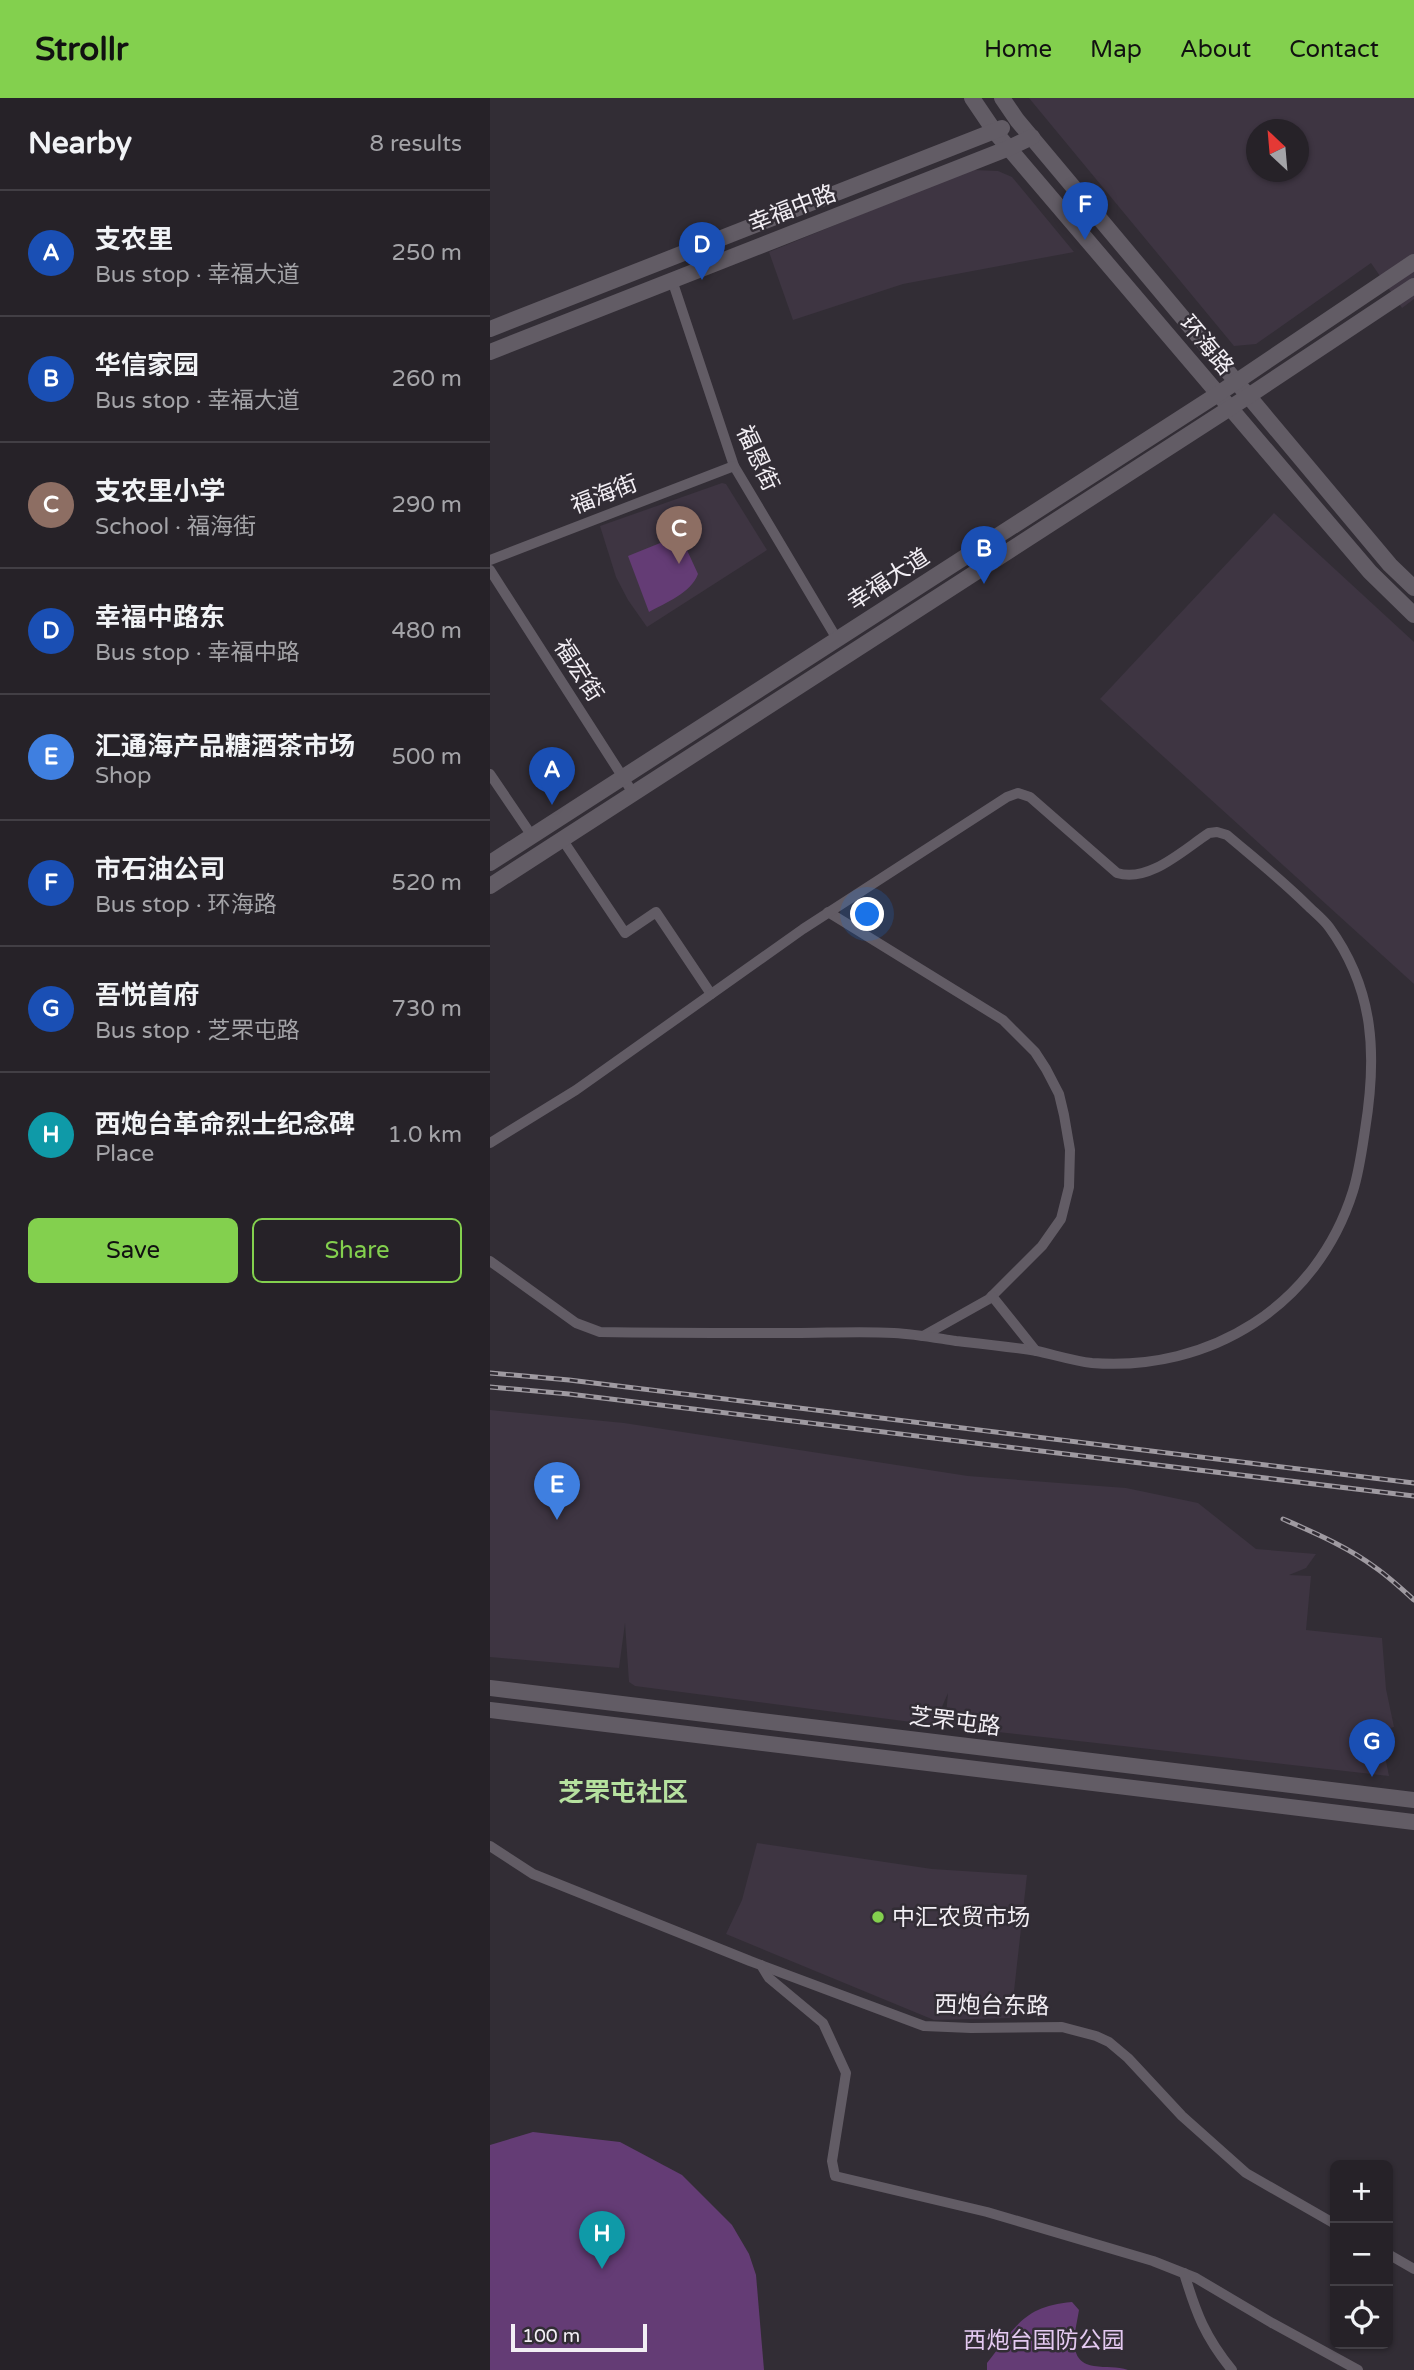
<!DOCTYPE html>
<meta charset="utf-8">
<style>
body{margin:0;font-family:"Varela Round","Noto Sans SC",sans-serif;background:#322f34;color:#f1f3f6}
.controls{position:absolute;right:21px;bottom:21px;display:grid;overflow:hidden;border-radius:10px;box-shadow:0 2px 5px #0004}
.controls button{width:63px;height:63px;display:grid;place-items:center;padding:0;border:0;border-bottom:2px solid #423f45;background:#262228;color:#f1f3f6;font:35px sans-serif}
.compass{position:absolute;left:756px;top:21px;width:63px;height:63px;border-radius:50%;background:#262228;box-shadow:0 2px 5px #0004;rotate:334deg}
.scale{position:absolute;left:21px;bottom:18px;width:136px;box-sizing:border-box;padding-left:7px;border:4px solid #f2eef4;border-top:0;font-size:19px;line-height:24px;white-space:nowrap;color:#f2eef4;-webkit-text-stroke:5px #322d35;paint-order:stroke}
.you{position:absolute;left:378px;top:817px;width:24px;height:24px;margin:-18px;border:5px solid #fff;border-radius:50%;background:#1a73e8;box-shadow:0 0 0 10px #1a73e833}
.badge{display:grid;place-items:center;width:46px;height:46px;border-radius:50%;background:#83d04e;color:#fff;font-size:23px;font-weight:700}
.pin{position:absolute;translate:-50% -58px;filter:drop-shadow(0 2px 4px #0008)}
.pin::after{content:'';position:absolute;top:37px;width:24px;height:21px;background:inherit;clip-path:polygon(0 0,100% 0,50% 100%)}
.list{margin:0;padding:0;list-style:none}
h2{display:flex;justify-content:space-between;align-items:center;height:91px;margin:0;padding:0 28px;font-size:30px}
h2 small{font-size:23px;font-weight:400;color:#a4a4a8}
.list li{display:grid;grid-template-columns:46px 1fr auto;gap:21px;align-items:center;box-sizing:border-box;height:126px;padding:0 28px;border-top:2px solid #423f45}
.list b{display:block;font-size:26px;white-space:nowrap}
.list p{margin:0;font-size:23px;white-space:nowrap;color:#a4a4a8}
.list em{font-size:23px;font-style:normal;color:#a4a4a8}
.actions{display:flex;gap:14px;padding:21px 28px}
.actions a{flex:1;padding:16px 0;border:2px solid #83d04e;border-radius:10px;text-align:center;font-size:24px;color:#83d04e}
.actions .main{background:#83d04e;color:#111}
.icon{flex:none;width:38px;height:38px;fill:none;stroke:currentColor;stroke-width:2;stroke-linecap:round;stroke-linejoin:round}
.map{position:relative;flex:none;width:924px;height:2272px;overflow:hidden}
header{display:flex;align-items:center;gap:42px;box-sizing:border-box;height:98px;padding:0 35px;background:#83d04e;color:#111}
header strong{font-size:33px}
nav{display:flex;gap:38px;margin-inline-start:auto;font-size:24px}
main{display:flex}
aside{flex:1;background:#262228}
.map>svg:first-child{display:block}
.built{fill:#3e3542;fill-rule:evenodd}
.green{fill:#643c75}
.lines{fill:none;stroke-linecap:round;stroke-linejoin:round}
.street{stroke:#625c65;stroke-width:10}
.secondary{stroke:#625c65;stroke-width:16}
.rail-casing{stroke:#9f9aa1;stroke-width:5}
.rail{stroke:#322d35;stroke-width:2.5;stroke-dasharray:8;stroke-linecap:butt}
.poi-dot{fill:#83d04e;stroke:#322d35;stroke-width:2.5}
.labels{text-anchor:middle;stroke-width:5;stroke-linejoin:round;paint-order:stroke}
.street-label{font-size:23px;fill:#f2eef4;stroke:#322d35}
.poi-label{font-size:23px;fill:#f2eef4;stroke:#322d35;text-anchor:start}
.park-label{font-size:23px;fill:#e4c9f1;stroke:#322d35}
.quarter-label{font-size:26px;font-weight:bold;fill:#b6e19f;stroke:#322d35}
</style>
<header>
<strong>Strollr</strong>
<nav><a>Home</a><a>Map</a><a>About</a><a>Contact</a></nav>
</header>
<main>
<aside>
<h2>Nearby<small>8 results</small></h2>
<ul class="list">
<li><span class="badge" style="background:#1a4fb4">A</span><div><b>支农里</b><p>Bus stop · 幸福大道</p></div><em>250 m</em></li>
<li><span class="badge" style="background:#1a4fb4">B</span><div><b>华信家园</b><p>Bus stop · 幸福大道</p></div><em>260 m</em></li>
<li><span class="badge" style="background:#8d6e63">C</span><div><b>支农里小学</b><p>School · 福海街</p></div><em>290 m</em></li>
<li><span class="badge" style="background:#1a4fb4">D</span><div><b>幸福中路东</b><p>Bus stop · 幸福中路</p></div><em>480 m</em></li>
<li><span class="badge" style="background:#3f7fe0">E</span><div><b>汇通海产品糖酒茶市场</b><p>Shop</p></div><em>500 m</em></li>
<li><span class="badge" style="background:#1a4fb4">F</span><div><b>市石油公司</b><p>Bus stop · 环海路</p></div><em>520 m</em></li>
<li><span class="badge" style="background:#1a4fb4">G</span><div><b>吾悦首府</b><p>Bus stop · 芝罘屯路</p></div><em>730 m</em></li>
<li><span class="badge" style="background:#0f9aa8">H</span><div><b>西炮台革命烈士纪念碑</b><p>Place</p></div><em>1.0 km</em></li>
</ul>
<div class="actions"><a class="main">Save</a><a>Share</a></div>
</aside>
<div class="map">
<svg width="924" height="2272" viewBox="0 0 924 2272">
<rect width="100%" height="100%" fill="#322d35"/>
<!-- built -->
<g class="built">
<path d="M 539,0 L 924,0 L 924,201 L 912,210 L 881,165 L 766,246 L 744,248 ZM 766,32 L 808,32 L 808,74 L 766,74 Z"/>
<polygon points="483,72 508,73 522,79 584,154 413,186 303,222 279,154 470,76"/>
<polygon points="232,385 236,386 277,452 157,529 138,502 126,479 110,428"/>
<polygon points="784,415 924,544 924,886 610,601"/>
<polygon points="0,1312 134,1325 478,1378 636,1390 708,1405 766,1451 826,1456 816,1470 799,1477 821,1478 816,1532 892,1540 896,1591 904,1629 890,1633 899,1678 455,1628 458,1595 444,1627 145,1588 139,1584 135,1525 129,1570 0,1559"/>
<polygon points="267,1745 442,1771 537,1777 521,1920 444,1922 236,1836 252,1802"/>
</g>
<!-- green -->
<g class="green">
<path d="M 190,437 L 208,476 C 201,495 175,505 159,514 L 138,458 Z"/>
<polygon points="43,2034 130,2044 192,2077 242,2127 259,2156 266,2177 274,2272 0,2272 0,2047"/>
<path d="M 582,2204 L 589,2212 C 586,2232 575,2264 604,2268 C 616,2270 627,2268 638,2272 L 497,2272 L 497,2265 C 525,2230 533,2208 582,2204 Z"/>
</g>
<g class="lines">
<!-- street -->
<g class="street">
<polyline points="182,182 244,368 347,541"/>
<polyline points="0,462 244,368"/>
<polyline points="0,472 143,695"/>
<polyline points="0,676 42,738"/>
<polyline points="72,741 135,835 166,814 221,896"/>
<polyline points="338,814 513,922 545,954 556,971 569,996 574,1017 580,1052 579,1089 571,1121 552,1148 499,1201 433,1238"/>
<path d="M 0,1045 L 86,992 L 313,831 L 517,699 L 528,695 L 540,699 L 627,775 C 659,785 693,752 719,735 L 727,734 L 737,737 C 764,760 792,782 817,807 C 824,814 833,821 839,829 C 885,892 887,958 875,1032 C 872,1052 869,1074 863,1093 C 827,1208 720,1274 602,1265 C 584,1263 565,1257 547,1253 C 521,1249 493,1246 466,1243 C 446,1240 425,1236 404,1235 C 371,1233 337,1235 304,1235 C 240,1235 175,1235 110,1234 L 86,1225 L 0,1163"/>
<polyline points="502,1198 546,1253"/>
<polyline points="0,1748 43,1776 260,1863 434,1928 481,1930 572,1929 606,1938 619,1944 638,1960 692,2018 756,2075 845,2126"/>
<polyline points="271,1867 279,1880 333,1925 356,1975 342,2063 345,2078 497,2114 663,2163 706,2180 782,2225 868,2272"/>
<polyline points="898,2156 924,2171"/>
<path d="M 694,2175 C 706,2215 715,2239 742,2272"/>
</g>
<!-- secondary -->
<g class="secondary">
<polyline points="482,0 505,34 880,474 924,517"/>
<polyline points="512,0 527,22 900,467 924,490"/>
<polyline points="0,231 512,30"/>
<polyline points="0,254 519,50 542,39"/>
<polyline points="0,765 728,296 924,164"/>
<polyline points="0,788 757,299 924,188"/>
<polyline points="0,1590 924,1702"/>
<polyline points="0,1612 924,1724"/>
</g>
<!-- rail casing -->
<g class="rail-casing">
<g id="rail">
<polyline points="0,1275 79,1282 924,1385"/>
<polyline points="0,1289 79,1296 924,1398"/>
<path d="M 793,1421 C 825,1435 858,1449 886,1470 C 899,1479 912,1491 924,1502"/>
</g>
</g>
<!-- rail -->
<use href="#rail" class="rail"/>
</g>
<!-- markers -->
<circle class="poi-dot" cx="388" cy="1819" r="7"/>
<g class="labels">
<!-- street labels -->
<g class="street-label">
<text transform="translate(302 110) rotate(-21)" y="8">幸福中路</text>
<text transform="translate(717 247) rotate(50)" y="8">环海路</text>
<text transform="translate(268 360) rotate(65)" y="8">福恩街</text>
<text transform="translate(114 396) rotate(-21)" y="8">福海街</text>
<text transform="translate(398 481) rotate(-33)" y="8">幸福大道</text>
<text transform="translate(89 572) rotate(57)" y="8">福宏街</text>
<text transform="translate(465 1623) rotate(7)" y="8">芝罘屯路</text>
<text transform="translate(502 1907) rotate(1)" y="8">西炮台东路</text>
</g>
<!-- poi labels -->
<g class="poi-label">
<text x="402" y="1827">中汇农贸市场</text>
</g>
<!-- park labels -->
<g class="park-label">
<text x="554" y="2250">西炮台国防公园</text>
</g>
<!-- quarter labels -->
<g class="quarter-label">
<text x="133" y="1703">芝罘屯社区</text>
</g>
</g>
</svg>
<div class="controls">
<button>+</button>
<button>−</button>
<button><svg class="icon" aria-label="locate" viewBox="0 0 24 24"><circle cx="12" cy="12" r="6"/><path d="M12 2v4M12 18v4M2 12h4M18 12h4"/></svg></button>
</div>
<svg class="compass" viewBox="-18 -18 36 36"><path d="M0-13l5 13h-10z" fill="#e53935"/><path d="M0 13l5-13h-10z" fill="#a4a4a8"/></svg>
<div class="scale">100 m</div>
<div class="you"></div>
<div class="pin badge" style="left:62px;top:707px;background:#1a4fb4">A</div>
<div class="pin badge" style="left:494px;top:486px;background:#1a4fb4">B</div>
<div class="pin badge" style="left:189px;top:466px;background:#8d6e63">C</div>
<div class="pin badge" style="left:212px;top:182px;background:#1a4fb4">D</div>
<div class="pin badge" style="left:67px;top:1422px;background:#3f7fe0">E</div>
<div class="pin badge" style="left:595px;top:142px;background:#1a4fb4">F</div>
<div class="pin badge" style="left:882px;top:1679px;background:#1a4fb4">G</div>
<div class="pin badge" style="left:112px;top:2171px;background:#0f9aa8">H</div>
</div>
</main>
